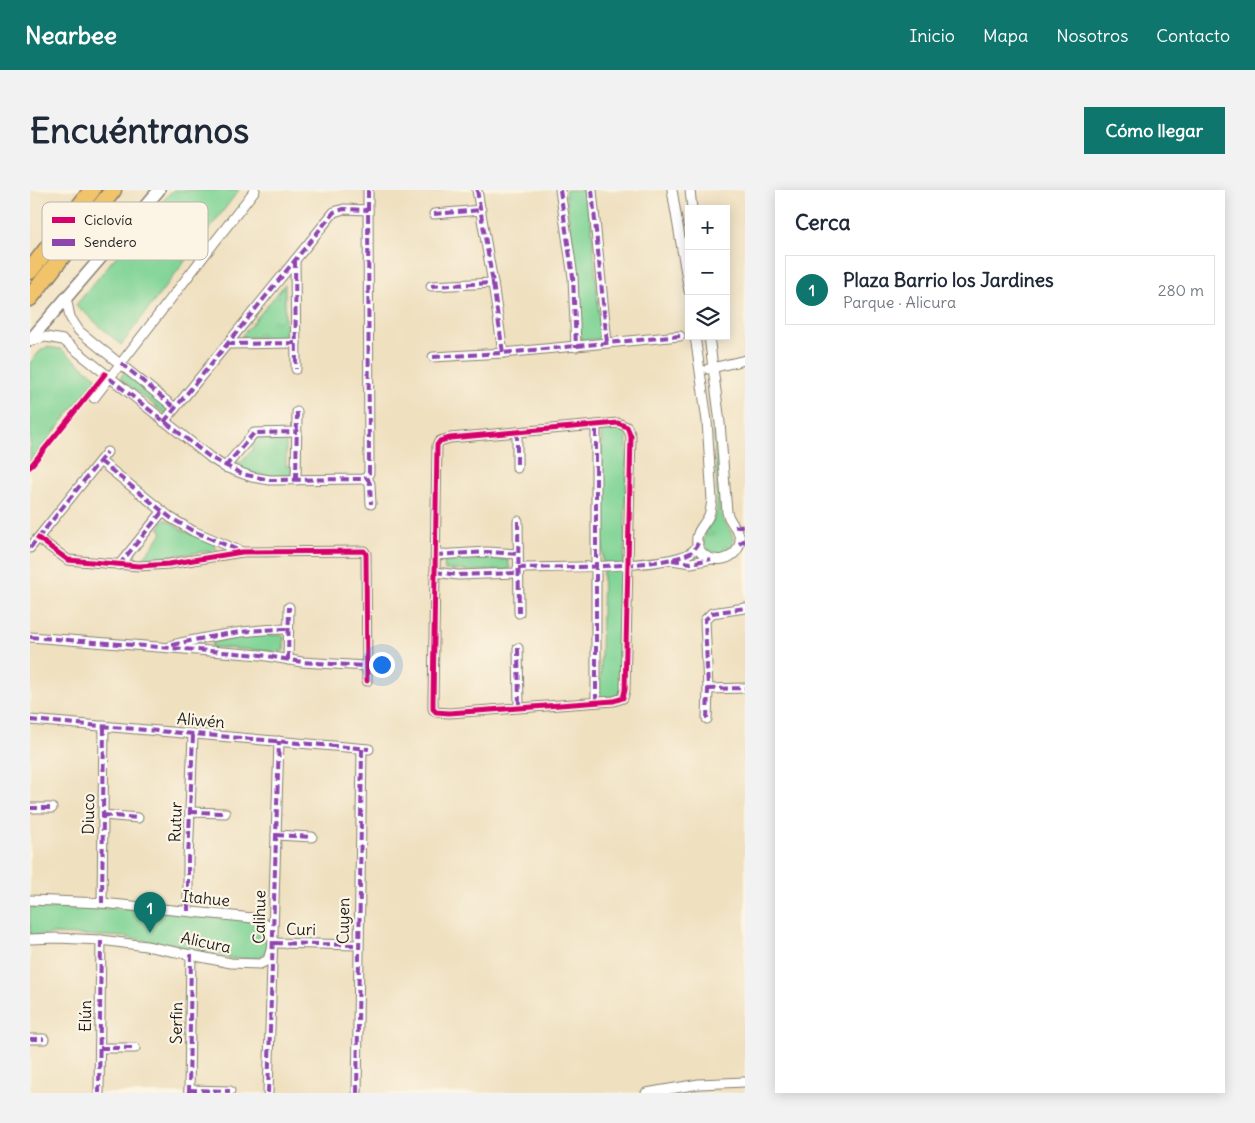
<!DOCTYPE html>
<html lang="es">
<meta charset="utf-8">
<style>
body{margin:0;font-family:Delius,sans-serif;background:#f2f2f3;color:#1f2937}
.controls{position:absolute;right:15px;top:15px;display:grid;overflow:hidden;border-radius:0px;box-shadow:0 2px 12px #0003}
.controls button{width:45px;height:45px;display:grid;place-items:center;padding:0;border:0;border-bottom:1px solid #e0e1e3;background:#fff;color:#1f2937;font:25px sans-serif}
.you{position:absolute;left:351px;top:474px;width:18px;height:18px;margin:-12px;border:4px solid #fff;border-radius:50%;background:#1a73e8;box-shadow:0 0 0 8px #1a73e833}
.badge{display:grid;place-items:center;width:32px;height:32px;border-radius:50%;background:#0f766e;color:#fff;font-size:16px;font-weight:700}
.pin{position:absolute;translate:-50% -41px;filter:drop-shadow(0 1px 2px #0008)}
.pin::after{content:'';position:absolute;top:26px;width:18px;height:15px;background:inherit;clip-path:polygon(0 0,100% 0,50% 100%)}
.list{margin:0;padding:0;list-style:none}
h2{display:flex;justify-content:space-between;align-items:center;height:65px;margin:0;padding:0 20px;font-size:21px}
h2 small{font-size:16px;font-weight:400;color:#747a83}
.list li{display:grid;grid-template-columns:32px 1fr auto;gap:15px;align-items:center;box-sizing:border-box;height:70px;margin:0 10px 10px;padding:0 10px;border:1px solid #e0e1e3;border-radius:0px}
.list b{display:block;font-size:19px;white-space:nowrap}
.list p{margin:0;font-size:16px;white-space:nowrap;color:#747a83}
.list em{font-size:16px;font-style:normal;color:#747a83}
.icon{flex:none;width:28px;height:28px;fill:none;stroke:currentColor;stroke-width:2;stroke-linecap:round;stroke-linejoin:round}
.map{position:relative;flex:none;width:715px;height:903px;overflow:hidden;border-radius:0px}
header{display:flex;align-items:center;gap:30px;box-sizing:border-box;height:70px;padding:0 25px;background:#0f766e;color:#fff}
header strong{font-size:24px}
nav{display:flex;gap:28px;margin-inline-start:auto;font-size:18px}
.intro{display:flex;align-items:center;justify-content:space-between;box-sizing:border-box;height:120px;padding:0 30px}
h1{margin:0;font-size:35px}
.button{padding:12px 22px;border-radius:0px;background:#0f766e;color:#fff;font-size:18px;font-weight:700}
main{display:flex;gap:30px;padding:0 30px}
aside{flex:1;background:#fff;border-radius:0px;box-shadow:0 2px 12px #0003}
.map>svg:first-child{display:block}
.grass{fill:url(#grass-tufts);stroke:#4e7859}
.park{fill:#81d496;stroke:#4e7859}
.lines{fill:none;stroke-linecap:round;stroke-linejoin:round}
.minor-casing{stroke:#867e6e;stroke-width:11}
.tertiary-casing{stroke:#867e6e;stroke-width:14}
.motorway-casing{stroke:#867e6e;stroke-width:19}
.minor{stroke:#fff;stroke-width:9}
.tertiary{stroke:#fff;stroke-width:11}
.motorway{stroke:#f1c36a;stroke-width:16}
.quiet{stroke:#8e44ad;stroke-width:4;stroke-dasharray:8 4;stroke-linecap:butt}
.cycleway-casing{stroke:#fcf5e5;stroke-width:8}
.cycleway{stroke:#d6006c;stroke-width:5}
.labels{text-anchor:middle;stroke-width:4.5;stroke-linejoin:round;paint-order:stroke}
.street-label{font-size:16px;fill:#1c1c1c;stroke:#fcf5e5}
.key{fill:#fcf5e5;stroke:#b9b4a9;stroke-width:1}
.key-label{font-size:14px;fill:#1c1c1c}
</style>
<header>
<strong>Nearbee</strong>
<nav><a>Inicio</a><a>Mapa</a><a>Nosotros</a><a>Contacto</a></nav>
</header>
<div class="intro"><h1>Encuéntranos</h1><a class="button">Cómo llegar</a></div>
<main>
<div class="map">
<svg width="715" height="903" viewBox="0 0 715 903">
<defs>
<pattern id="grass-tufts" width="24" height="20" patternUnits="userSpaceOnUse" patternTransform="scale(1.25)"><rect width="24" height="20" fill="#81d496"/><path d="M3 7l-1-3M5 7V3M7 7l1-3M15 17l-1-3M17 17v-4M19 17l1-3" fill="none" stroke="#6fb581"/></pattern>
</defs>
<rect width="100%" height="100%" fill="#fcf5e5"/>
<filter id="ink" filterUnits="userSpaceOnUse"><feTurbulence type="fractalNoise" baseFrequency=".02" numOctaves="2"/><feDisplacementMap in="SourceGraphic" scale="10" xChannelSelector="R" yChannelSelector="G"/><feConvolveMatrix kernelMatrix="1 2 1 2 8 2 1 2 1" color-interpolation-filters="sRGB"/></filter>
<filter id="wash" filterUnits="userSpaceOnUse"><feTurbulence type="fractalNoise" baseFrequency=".0096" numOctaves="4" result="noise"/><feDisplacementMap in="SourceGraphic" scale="20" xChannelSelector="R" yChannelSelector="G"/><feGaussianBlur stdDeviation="1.12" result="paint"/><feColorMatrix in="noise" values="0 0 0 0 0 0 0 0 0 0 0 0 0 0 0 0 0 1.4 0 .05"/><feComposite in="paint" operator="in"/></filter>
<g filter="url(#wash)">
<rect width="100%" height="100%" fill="#efe0c0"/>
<!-- grass -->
<g class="grass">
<polygon points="255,94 255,148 211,147"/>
<path d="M 678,190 C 682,198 682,210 684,219 C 686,237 688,254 689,272 C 690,290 690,308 692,325 C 693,335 705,342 703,352 C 700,366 679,367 674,354 C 671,341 686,332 687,320 C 687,277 684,234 677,191 Z"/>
<polygon points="457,365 478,370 480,379 458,381 415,380 414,371 428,367"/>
</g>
<!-- park -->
<g class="park">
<polygon points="143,0 209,0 91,155 46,115 120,25"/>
<polygon points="535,0 556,0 562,39 571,149 551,150 547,87"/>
<polygon points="17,157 31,159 67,188 0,272 0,173 10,161"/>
<polygon points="96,181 141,218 135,224 90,188"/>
<polygon points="571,237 590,237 597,243 591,506 570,508 573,380"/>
<path d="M 260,246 L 262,251 L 256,252 L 256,276 L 262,276 L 262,283 L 260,286 C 241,287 221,286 205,276 L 207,270 L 211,273 L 224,258 L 220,254 L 226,247 Z"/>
<polygon points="133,330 137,330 154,341 183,353 187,360 112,370 132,343 129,338"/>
<polygon points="251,445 254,447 254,460 251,462 181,457 183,452 215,446"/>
<polygon points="0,717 132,719 221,729 240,742 239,758 230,768 203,769 171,761 95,747 23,744 0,746"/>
</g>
</g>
<g filter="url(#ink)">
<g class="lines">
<!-- minor casing -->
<g class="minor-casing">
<g id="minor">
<polyline points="338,0 339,283 337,287 340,294 341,314"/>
<polyline points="447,0 463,93 473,163"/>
<polyline points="530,0 543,87 546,157"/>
<polyline points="562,0 577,153"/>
<polyline points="642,0 659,101"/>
<polyline points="660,0 662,19"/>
<polyline points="404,24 451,20"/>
<polyline points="265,70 266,179"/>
<polyline points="401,96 463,93"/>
<polyline points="36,107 40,127 49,141 145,218"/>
<path d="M 665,146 L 677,231 L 682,310 C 681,315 681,320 679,325 C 675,335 665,341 667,353 C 672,377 709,374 710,350 C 710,339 699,333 697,322 L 690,233 L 679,146"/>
<polyline points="0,151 16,147 33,150 181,268 195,277 222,287 240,290 333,289 337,287"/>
<polyline points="197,154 266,153"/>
<polyline points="403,167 473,163 650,146"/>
<polyline points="678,179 715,170"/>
<polyline points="64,208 225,0"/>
<polyline points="134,232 304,22 314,19 338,20"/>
<polygon points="588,233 597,237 601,246 595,500 593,508 584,511 419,523 406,522 403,519 403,511 407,255 410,251 420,248"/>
<polyline points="487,242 487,278"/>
<polyline points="70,271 141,328 163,341 212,362"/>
<polyline points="195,277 224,243 267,242"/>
<polyline points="266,290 267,222"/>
<polyline points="488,331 489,423"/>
<polyline points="8,348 38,370 109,376 139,374 212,362 334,361 336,364 337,491"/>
<polyline points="0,358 77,262"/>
<polyline points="406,365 457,362 488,364"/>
<polyline points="642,370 661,373 681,369"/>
<polyline points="89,375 132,322"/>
<path d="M 488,378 C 519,377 646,379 664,360 C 665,359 667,355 668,353"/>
<polyline points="405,382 428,385 488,383"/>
<polyline points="0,447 231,465 272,472 336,476"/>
<path d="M 142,455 C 181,446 219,439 258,439"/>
<polyline points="488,458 489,517"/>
<polyline points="258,470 259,417"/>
<polyline points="678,499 715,498"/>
<polyline points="566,512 566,235"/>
<polyline points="677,529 678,499 675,430 682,423 715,418"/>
<polyline points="0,530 339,559"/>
<polyline points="0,618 22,618"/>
<polyline points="160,622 195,623"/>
<polyline points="73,625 108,628"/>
<polyline points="246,645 282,647"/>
<path d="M 0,710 L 72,713 L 223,728 C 234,732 238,735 241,746"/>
<polyline points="72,713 74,536"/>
<polyline points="158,721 158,670 163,545"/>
<polyline points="0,749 27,748 71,750 116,756 201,773 230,774 238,770 241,760"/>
<polyline points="244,753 328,755"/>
<polyline points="0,849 14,849"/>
<polyline points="70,858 105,858"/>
<polyline points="159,900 200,901"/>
<polyline points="69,903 71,750"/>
<polyline points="159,903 161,764"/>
<polyline points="238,903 249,551"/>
<polyline points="327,903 332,559"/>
<polyline points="616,903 669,894 715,892"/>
</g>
</g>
<!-- tertiary casing -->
<g class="tertiary-casing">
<polyline id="tertiary" points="0,150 129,0"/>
</g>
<!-- motorway casing -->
<g class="motorway-casing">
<g id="motorway">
<polyline points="0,81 62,0"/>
<polyline points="0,108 83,0"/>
</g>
</g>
<!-- minor -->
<use href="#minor" class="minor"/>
<!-- tertiary -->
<use href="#tertiary" class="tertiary"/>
<!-- motorway -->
<use href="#motorway" class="motorway"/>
<!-- quiet -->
<g class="quiet">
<polyline points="338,0 339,283 337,287 340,294 341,314"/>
<polyline points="447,0 463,93 473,163"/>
<polyline points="530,0 543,87 546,157"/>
<polyline points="562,0 577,153"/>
<polyline points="404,24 451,20"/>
<polyline points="265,70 266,179"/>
<polyline points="401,96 463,93"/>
<polyline points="197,154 266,153"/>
<polyline points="403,167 473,163 650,146"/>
<polyline points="91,173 145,218"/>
<polyline points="79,188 181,268 212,284 240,290 333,289 337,287"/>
<polyline points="134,232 304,22 314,19 338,20"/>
<polyline points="487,242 487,278"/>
<polyline points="70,271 141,328 163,341 210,361"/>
<polyline points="195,277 224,243 267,242"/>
<polyline points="266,290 267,222"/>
<polyline points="488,331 489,423"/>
<polyline points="705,337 715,335"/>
<polyline points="709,354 715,350"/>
<polyline points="0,358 77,262"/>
<polyline points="406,365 457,362 488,364"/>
<polyline points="642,370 661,373 681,369"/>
<polyline points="89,375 132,322"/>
<path d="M 488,378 C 519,377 646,379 664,360 C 665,359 667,355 668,353"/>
<polyline points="405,382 428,385 488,383"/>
<polyline points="0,447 231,465 272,472 336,476"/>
<path d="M 142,455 C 180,446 219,439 258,439"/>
<polyline points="488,458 489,517"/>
<polyline points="258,470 259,417"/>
<polyline points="678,499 715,498"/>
<polyline points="566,512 566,235"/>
<polyline points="677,529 678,499 675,430 682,423 715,418"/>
<polyline points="0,530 339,559"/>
<polyline points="0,618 22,618"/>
<polyline points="160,622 195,623"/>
<polyline points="73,625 108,628"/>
<polyline points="246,645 282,647"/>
<polyline points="72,713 74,536"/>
<polyline points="158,721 158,670 163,545"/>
<polyline points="244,753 328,755"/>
<polyline points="0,849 14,849"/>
<polyline points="70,858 105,858"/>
<polyline points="159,900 200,901"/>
<polyline points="69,903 71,750"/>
<polyline points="159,903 161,764"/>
<polyline points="238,903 249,551"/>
<polyline points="327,903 332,559"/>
</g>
<!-- cycleway casing -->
<g class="cycleway-casing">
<g id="cycleway">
<polygon points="588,233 597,237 601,246 595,500 593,508 584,511 419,523 406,522 403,519 403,511 407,255 410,251 420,248"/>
<polyline points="0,277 75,184"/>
<polyline points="8,348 38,370 109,376 139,374 212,362 334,361 336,364 337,491"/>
</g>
</g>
<!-- cycleway -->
<use href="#cycleway" class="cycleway"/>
</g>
</g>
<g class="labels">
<!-- street labels -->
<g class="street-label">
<text transform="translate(171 530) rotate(5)" y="6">Aliwén</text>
<text transform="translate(58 624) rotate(-89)" y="6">Diuco</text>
<text transform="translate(145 632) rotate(-88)" y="6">Rutur</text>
<text transform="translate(176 708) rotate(6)" y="6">Itahue</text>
<text transform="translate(229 727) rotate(-89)" y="6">Calihue</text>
<text transform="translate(313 731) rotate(-89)" y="6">Cuyen</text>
<text transform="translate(271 739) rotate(1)" y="6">Curi</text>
<text transform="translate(176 752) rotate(12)" y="6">Alicura</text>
<text transform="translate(55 826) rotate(-89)" y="6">Elún</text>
<text transform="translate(146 833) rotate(-89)" y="6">Serfin</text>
</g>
</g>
<!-- legend -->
<rect x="12" y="12" width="166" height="58" rx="8" class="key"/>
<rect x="22" y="27" width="23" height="6" fill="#d6006c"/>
<rect x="22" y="49" width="23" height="7" fill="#8e44ad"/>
<g class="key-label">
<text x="54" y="35">Ciclovía</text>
<text x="54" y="57">Sendero</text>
</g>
</svg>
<div class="controls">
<button>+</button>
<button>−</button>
<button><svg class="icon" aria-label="layers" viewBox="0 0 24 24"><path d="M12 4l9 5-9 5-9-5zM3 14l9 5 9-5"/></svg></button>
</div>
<div class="you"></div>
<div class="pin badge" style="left:120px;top:743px">1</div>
</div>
<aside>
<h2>Cerca<small></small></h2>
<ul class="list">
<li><span class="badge">1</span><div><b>Plaza Barrio los Jardines</b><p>Parque · Alicura</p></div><em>280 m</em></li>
</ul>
</aside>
</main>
